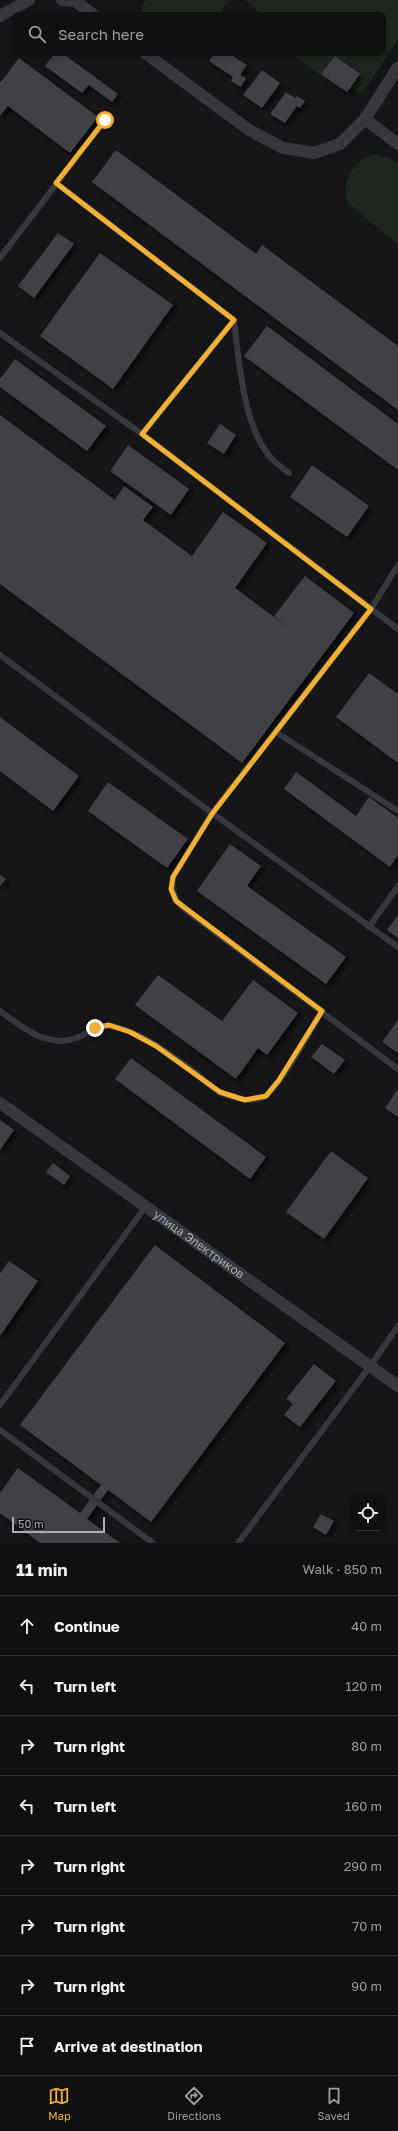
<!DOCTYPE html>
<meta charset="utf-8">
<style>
body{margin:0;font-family:"Golos Text",sans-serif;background:#1e1e20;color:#f1f3f6}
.controls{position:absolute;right:12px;bottom:12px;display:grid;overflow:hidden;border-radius:8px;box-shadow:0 2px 6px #0003}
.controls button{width:36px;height:36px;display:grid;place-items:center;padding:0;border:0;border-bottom:1px solid #303032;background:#101012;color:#f1f3f6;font:20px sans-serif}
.scale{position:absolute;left:12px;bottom:10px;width:93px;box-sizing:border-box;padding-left:4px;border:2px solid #a8adb8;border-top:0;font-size:11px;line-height:14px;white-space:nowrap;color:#a8adb8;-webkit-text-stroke:3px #111113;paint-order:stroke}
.stop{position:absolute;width:12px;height:12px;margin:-9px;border:3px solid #f2b134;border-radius:50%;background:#fff}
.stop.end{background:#f2b134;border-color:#fff;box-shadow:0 1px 4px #0008}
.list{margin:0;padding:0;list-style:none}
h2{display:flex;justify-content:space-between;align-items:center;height:52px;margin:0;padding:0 16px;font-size:17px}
h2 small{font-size:13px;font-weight:400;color:#9c9d9f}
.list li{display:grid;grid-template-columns:26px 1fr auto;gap:12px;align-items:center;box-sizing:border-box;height:60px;padding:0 16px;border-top:1px solid #303032}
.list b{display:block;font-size:15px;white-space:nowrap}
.list em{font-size:13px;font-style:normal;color:#9c9d9f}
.icon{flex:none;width:22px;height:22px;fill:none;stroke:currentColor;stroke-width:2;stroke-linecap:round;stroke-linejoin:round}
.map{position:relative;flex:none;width:398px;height:1543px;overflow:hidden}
.search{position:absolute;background:#101012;box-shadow:0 2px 6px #0003;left:12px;right:12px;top:12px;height:44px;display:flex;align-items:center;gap:10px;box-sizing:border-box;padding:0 14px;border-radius:8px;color:#9c9d9f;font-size:15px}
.sheet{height:532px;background:#101012}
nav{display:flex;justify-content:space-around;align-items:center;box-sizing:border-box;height:56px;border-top:1px solid #303032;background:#101012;font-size:11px;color:#9c9d9f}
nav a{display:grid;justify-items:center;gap:2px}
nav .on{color:#f2b134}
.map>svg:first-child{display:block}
.green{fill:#1e261f}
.building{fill:#404145;filter:url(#shadow)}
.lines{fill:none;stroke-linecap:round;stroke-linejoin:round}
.service{stroke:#37383d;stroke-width:6}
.minor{stroke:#37383d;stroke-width:12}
.route{stroke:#f2b134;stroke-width:5}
.labels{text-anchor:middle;stroke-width:3.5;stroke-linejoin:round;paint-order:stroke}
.street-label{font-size:12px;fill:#a8adb8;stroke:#111113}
</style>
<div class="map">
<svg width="398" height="1543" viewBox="0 0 398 1543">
<defs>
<filter id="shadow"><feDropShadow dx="3.5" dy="3.5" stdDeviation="2" flood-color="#0009"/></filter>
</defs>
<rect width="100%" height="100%" fill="#161618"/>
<!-- green -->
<g class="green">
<polygon points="146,0 230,0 218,15 140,15 143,4"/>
<polygon points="246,0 398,0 398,40 363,92 338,88 299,59 294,53 383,53 383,15 262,15"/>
<path d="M 374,154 L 390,158 L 398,165 L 398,245 L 348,203 C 339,184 354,159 374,154 Z"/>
</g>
<!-- building -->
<g class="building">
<polygon points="55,53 62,53 118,94 112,102 89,85 82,93 45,66"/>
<polygon points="214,53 228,53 247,65 240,75 246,78 241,87 231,81 233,77 209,61"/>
<polygon points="335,56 360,74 347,92 321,74"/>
<polygon points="19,58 98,117 70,153 8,106 0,116 0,83"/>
<polygon points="262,70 280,83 262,108 243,95"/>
<polygon points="286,92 295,98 297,96 305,101 300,108 297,106 285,123 270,114"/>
<polygon points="116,150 256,254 262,245 398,346 398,410 92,182"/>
<polygon points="58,233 74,244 34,298 18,286"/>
<polygon points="100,253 173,305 113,389 40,336"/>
<polygon points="267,326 398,424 398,470 244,356"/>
<polygon points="15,359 106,426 87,451 0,387 0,379"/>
<polygon points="0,415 115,500 124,486 153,507 143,520 192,556 223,512 267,543 235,588 289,628 274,616 305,576 354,613 242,763 0,584"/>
<polygon points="220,424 236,435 224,454 207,443"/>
<polygon points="128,445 189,489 171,515 110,471"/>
<polygon points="312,465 369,506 347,537 290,497"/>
<polygon points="369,673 398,694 398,763 336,717"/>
<polygon points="0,717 79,776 53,811 0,771"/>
<polygon points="296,772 356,816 369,797 398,818 398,855 390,867 284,789"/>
<polygon points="108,782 188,839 167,868 88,811"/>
<polygon points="230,844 261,866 247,886 346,957 326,984 197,891"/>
<polygon points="0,875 6,879 0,886"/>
<polygon points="398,915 398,938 387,930"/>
<polygon points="158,975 222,1021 253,980 298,1013 267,1055 258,1048 236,1079 135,1005"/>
<polygon points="398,1020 398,1053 382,1042"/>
<polygon points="322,1044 345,1060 334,1074 311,1057"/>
<polygon points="131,1058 266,1157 250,1179 115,1079"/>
<polygon points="398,1089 398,1117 385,1108"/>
<polygon points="0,1120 14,1130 0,1150"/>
<polygon points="331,1151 368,1178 324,1239 286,1212"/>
<polygon points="53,1163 70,1176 64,1185 46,1172"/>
<polygon points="155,1245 285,1343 151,1522 108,1490 87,1519 120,1543 40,1543 0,1513 0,1493 18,1468 80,1513 101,1485 20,1425"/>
<polygon points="9,1261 38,1281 0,1336 0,1273"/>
<polygon points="314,1364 336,1381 300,1427 284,1415 293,1404 286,1399"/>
<polygon points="321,1514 334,1521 326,1535 313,1527"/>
</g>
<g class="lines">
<!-- service -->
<g class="service">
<path d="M 56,183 L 234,320 C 239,360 243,430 273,460 C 278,465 284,469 289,473"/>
<polyline points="0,258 105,120"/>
<polyline points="0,333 142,434 398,629"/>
<polyline points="142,434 234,320"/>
<path d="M 398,565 L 371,609 L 212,813 L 173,877 C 169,904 187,910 207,926 L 398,1069"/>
<polyline points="0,655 212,813 398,947"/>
<polyline points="276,732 398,811"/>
<polyline points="369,927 398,886"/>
<path d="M 0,1011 C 22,1027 48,1049 76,1038 C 87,1034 98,1024 110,1026 C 139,1030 174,1057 197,1074 C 205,1080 212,1089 221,1093 C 232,1098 257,1104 267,1095 C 286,1077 308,1034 322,1011"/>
<polyline points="0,1405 146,1206"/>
<polyline points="0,1430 153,1543"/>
<polyline points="238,1543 371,1365 398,1326"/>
</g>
<!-- minor -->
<g class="minor">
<polyline points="62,0 75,1 94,15"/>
<polyline points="0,16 29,0"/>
<polyline points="145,53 249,130 283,148 314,153 340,144 365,119"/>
<polyline points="398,67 365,119 398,144"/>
<path id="s1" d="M 0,1103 L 398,1386"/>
</g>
</g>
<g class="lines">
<!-- route -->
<polyline class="route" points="95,1028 109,1025 130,1032 156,1046 220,1092 245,1100 266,1096 279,1080 322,1011 176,901 171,889 173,877 212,814 371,609 142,434 234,320 56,183 105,120"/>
</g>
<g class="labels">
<!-- street labels -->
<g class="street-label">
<text dy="4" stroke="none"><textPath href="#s1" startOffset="244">улица Электриков</textPath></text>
</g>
</g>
</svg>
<div class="controls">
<button><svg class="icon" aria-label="locate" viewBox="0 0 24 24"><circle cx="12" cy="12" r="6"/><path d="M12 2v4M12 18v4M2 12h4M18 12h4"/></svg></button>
</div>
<div class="scale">50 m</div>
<div class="stop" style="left:105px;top:120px"></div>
<div class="stop end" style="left:95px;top:1028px"></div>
<div class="search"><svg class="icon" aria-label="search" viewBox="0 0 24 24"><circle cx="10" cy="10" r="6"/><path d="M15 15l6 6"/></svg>Search here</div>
</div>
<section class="sheet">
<h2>11 min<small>Walk · 850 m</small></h2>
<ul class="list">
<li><svg class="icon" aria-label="ahead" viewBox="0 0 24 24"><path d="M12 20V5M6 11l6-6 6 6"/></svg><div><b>Continue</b></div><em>40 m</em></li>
<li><svg class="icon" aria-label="left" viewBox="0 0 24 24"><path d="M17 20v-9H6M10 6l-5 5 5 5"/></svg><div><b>Turn left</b></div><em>120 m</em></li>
<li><svg class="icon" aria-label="right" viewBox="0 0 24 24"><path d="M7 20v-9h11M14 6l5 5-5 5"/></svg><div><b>Turn right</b></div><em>80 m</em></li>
<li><svg class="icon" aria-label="left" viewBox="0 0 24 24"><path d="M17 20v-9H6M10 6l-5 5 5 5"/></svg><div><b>Turn left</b></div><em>160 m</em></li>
<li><svg class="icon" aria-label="right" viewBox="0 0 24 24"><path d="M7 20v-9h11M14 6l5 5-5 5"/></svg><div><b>Turn right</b></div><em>290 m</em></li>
<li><svg class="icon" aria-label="right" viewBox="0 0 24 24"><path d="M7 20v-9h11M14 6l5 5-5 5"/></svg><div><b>Turn right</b></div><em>70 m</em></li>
<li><svg class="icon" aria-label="right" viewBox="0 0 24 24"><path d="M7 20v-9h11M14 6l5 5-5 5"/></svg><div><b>Turn right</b></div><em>90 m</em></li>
<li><svg class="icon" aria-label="arrive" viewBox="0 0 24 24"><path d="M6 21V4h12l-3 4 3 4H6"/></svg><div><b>Arrive at destination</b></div></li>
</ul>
</section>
<nav>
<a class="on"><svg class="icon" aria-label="map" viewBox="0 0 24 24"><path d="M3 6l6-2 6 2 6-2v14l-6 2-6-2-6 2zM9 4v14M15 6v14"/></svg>Map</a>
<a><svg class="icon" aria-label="directions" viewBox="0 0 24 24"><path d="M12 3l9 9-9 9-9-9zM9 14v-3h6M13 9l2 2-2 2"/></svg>Directions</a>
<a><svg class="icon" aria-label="saved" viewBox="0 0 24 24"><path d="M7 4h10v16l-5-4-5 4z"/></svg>Saved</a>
</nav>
